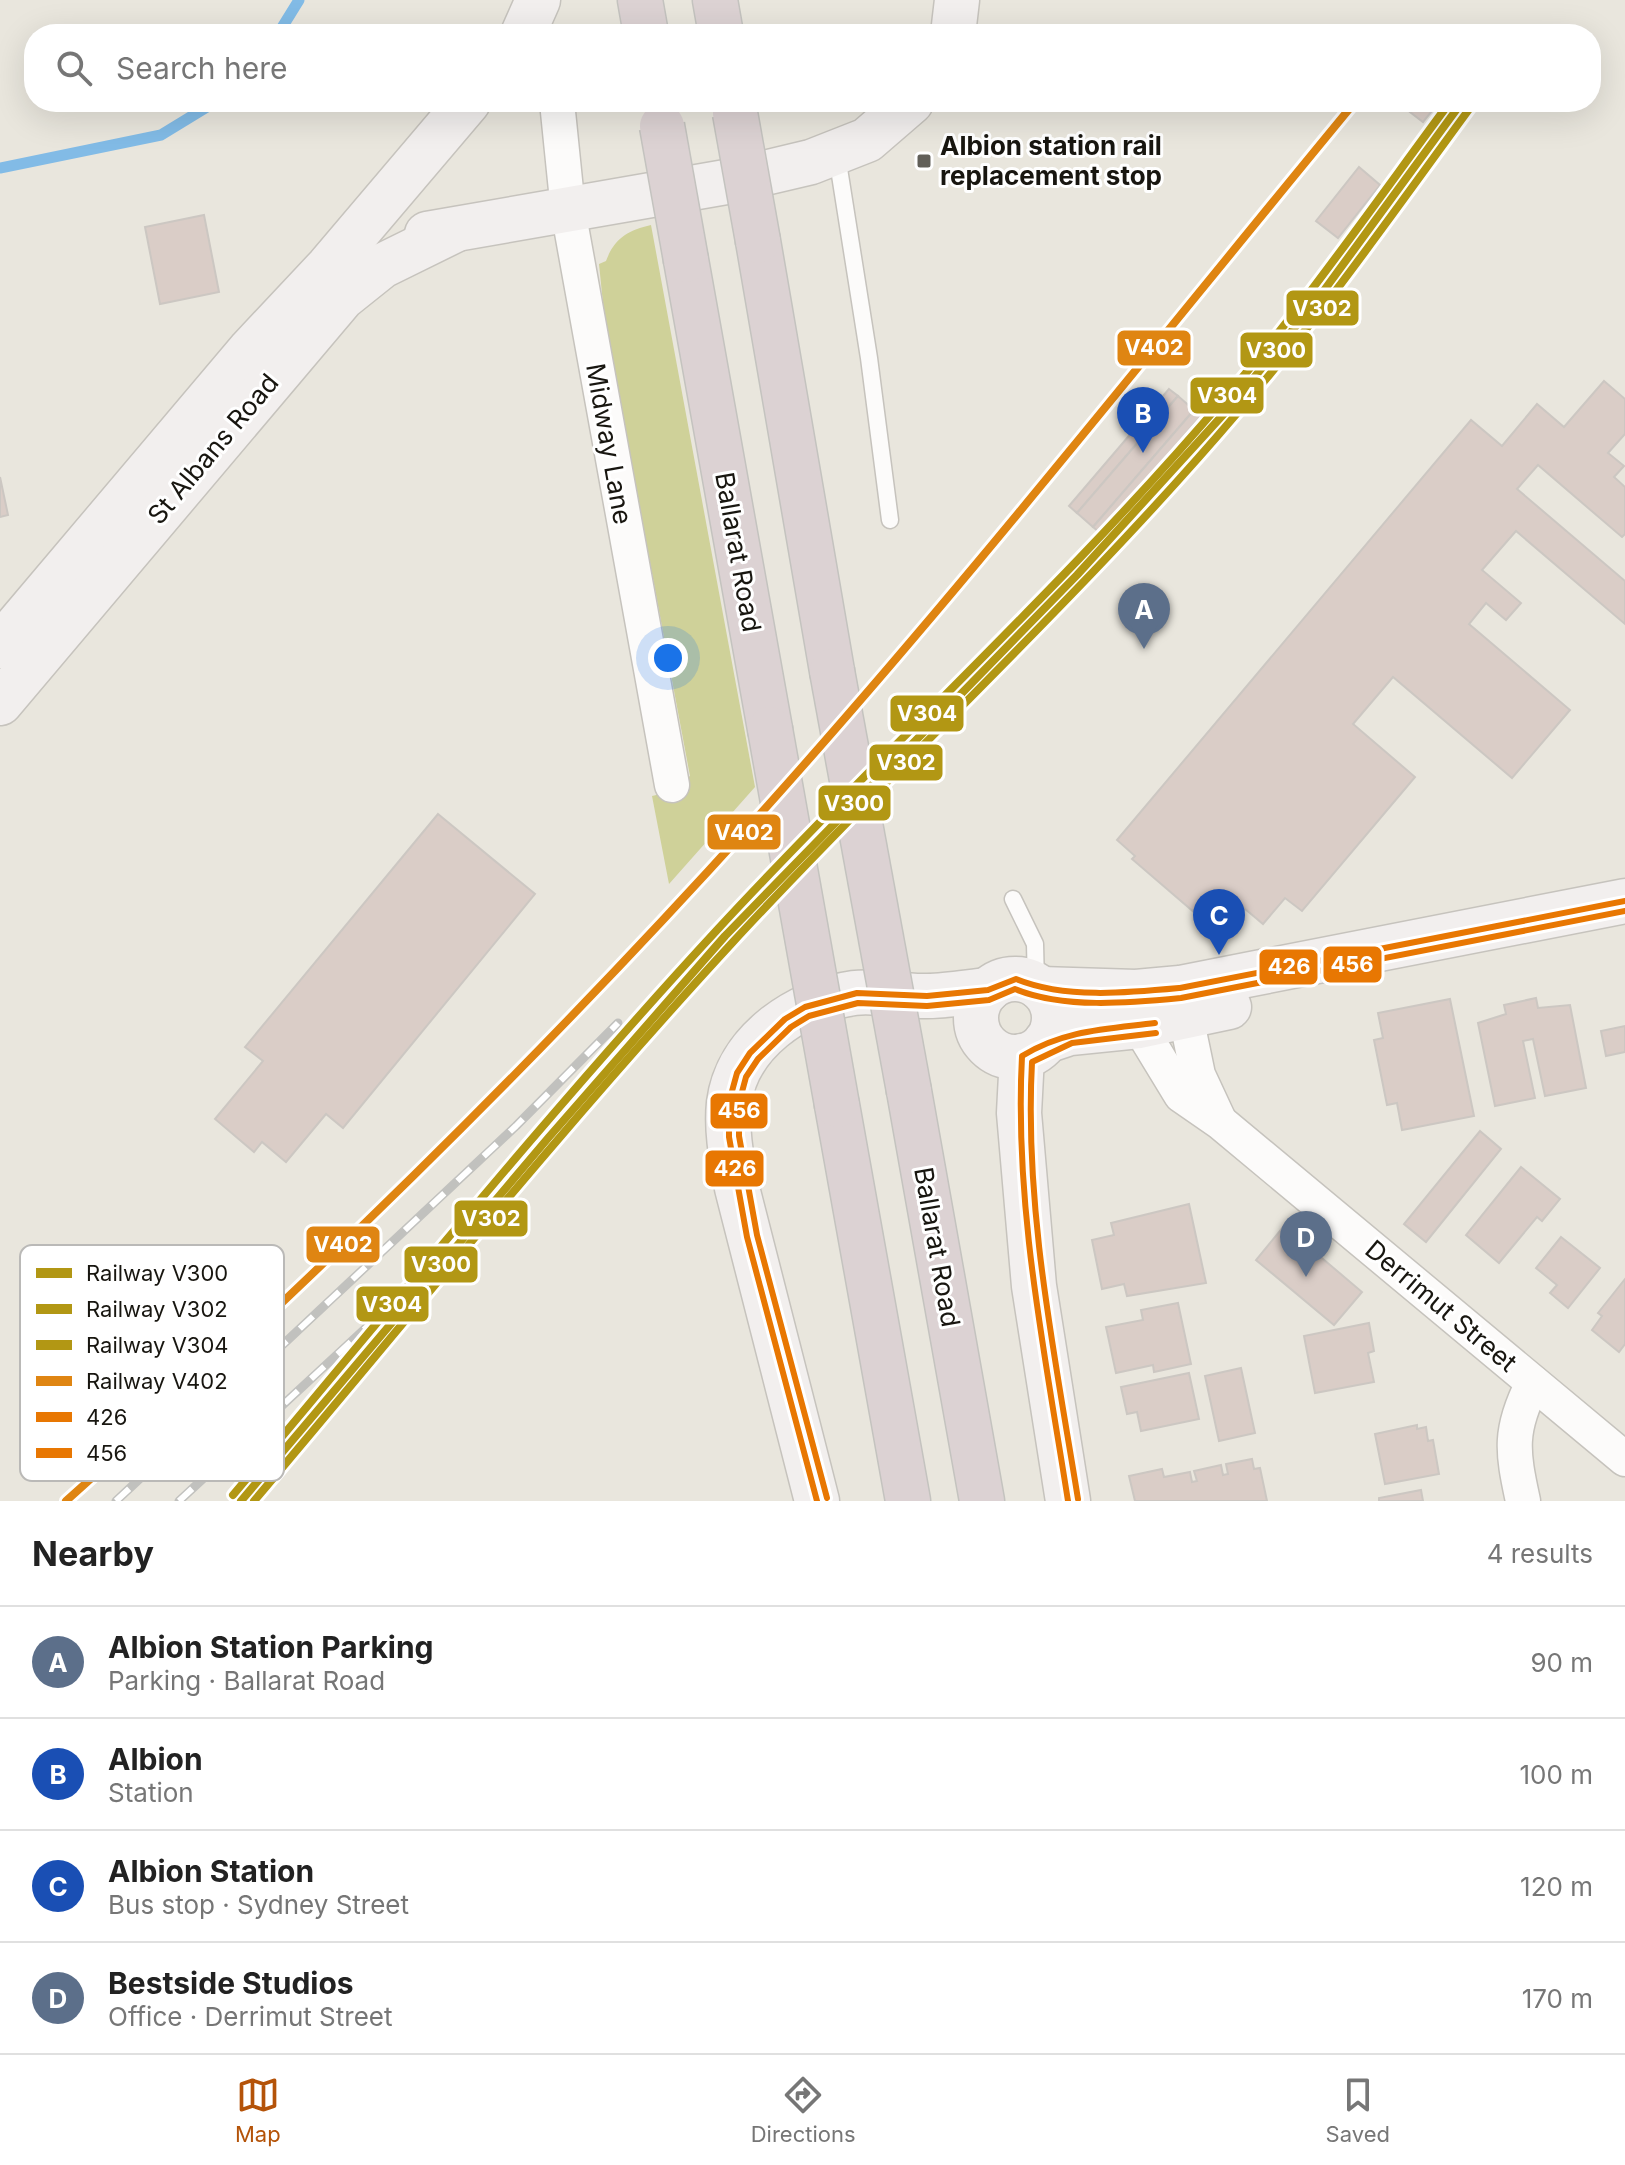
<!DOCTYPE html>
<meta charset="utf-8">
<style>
body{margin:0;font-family:Inter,sans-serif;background:#f6f6f6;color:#222}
.you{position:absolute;left:668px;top:658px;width:28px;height:28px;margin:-20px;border:6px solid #fff;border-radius:50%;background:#1a73e8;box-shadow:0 0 0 12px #1a73e833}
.badge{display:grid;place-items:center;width:52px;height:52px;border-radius:50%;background:#b45309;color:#fff;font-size:26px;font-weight:700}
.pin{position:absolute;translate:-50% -66px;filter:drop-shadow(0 2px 4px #0008)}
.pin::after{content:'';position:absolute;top:42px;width:28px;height:24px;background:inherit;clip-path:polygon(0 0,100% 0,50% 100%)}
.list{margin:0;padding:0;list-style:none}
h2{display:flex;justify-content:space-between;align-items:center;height:104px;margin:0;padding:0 32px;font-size:34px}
h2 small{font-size:26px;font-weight:400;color:#767676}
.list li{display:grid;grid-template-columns:52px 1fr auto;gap:24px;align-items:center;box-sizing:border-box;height:112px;padding:0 32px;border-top:2px solid #e0e0e0}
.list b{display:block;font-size:30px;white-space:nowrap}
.list p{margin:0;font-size:26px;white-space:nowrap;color:#767676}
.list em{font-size:26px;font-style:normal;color:#767676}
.icon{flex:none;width:44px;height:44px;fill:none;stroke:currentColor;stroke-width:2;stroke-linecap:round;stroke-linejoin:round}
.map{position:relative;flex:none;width:1625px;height:1501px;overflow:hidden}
.search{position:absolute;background:#fff;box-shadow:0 8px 32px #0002;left:24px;right:24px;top:24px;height:88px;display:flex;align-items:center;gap:20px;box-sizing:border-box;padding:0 28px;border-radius:32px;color:#767676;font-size:30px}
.sheet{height:552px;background:#fff}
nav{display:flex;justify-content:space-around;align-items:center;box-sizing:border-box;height:112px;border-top:2px solid #e0e0e0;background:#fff;font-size:22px;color:#767676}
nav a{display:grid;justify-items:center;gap:4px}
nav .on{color:#b45309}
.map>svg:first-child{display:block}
.green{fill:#cfd199}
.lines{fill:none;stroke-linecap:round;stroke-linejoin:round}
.stream{stroke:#82bbe6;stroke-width:11}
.building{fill:#dacdc7;stroke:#ccc7c2;stroke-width:2}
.lane-casing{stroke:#c6c3bd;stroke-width:19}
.street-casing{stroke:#c6c3bd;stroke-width:37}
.secondary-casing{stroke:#c6c3bd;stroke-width:47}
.highway-casing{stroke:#c4c3bf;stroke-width:47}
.lane{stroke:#fcfbfa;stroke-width:16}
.street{stroke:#fcfbfa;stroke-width:34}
.secondary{stroke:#f2efee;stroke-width:44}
.highway{stroke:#dcd2d3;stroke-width:44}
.rail-casing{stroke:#c1c1be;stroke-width:9}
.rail{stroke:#fff;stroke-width:6;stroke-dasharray:18;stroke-linecap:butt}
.highway-bridge-casing{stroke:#c4c3bf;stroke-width:47;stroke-linecap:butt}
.highway-bridge{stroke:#dcd2d3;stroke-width:44}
.bus-1-casing{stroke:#fff;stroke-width:12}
.bus-2-casing{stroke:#fff;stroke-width:12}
.bus-1{stroke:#e87702;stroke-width:6}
.bus-2{stroke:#e87702;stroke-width:6}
.rail-1-casing{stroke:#fff;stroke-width:14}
.rail-2-casing{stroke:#fff;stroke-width:14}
.rail-3-casing{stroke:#fff;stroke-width:14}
.rail-4-casing{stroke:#fff;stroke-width:14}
.rail-1{stroke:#b29714;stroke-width:8}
.rail-2{stroke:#b29714;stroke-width:8}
.rail-3{stroke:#b29714;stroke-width:8}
.rail-4{stroke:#df8512;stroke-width:8}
.poi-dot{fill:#615f58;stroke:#fff;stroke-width:3}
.labels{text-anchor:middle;stroke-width:6;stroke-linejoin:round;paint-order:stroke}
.poi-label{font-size:26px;font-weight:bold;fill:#181610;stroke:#fff;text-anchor:start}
.street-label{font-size:26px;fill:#181610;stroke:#fff}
.key{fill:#fff;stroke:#bab9b7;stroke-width:2}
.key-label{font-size:22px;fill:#181610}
.line-badge{stroke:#fff;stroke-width:3}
.badge-label{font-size:22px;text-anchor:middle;font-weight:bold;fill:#fff}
</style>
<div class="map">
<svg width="1625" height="1501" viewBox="0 0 1625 1501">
<rect width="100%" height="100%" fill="#e9e6dd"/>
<!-- green -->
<path class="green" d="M 651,225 L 755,787 L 669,884 L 652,796 L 669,792 L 690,776 L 605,323 L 599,264 L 606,261 C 614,239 628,230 651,225 Z"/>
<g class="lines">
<!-- stream -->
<g class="stream">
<polyline points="278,34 299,0"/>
<polyline points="0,168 161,135 215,102"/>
</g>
</g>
<!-- building -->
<g class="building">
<polygon points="1418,102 1430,102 1436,106 1423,122 1410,112"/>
<polygon points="1359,167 1380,185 1338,238 1316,221"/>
<polygon points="204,215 219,292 160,304 145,227"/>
<polygon points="1604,381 1625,399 1625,434 1608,453 1624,466 1614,477 1625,487 1625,534 1622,537 1538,465 1517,489 1625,581 1625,624 1516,531 1482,570 1521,603 1506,620 1486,603 1469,624 1570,710 1512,778 1393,677 1353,724 1415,777 1302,911 1285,898 1263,924 1225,892 1202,919 1132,859 1135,856 1117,840 1471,420 1502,446 1537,404 1564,427"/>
<polygon points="1169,389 1178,396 1077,513 1069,506"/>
<polygon points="1178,396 1194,410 1093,527 1077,513"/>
<polygon points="1194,410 1201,416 1100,533 1093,527"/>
<polygon points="0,477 8,515 0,517"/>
<polygon points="438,814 535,894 343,1128 326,1114 286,1162 262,1142 254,1152 215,1119 263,1061 245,1047"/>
<polygon points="1536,998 1538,1008 1570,1005 1586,1088 1545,1096 1533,1039 1523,1041 1535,1098 1495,1106 1478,1023 1506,1014 1504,1005"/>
<polygon points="1450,999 1474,1116 1402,1130 1397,1103 1387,1105 1374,1040 1383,1038 1378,1013"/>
<polygon points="1625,1026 1625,1052 1606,1056 1601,1031"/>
<polygon points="1480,1131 1501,1149 1426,1242 1404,1224"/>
<polygon points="1521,1167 1560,1199 1542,1221 1537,1217 1499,1263 1466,1235"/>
<polygon points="1189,1204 1206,1283 1127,1296 1124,1284 1102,1289 1092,1240 1114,1235 1111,1223"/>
<polygon points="1284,1226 1362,1292 1334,1325 1256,1260"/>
<polygon points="1561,1237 1600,1268 1568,1308 1550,1293 1557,1285 1536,1268"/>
<polygon points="1625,1279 1625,1344 1619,1352 1592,1330 1602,1316 1598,1313"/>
<polygon points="1178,1303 1191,1364 1154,1372 1153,1365 1116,1373 1106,1327 1143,1320 1141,1310"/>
<polygon points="1369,1323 1374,1351 1368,1353 1374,1382 1315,1393 1304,1336"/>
<polygon points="1241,1368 1255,1433 1219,1441 1205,1376"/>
<polygon points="1189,1373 1199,1419 1141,1431 1137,1412 1127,1414 1121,1387"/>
<polygon points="1417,1425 1417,1429 1426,1427 1428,1441 1433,1440 1439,1474 1385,1484 1375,1434"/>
<polygon points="1252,1459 1254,1469 1260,1468 1267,1501 1135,1501 1129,1476 1162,1469 1164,1477 1190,1472 1192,1482 1197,1481 1194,1471 1221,1465 1223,1475 1228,1474 1226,1464"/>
<polygon points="1421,1490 1423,1501 1379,1501 1379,1498"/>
</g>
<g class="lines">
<!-- lane casing -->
<g class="lane-casing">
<g id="lane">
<polyline points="837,156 869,358 890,520"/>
<polyline points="1013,899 1035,944 1036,985"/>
</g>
</g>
<!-- street casing -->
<g class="street-casing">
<g id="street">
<polyline points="557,102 568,210 672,785"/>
<polyline points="1181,993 1198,1075 1218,1118"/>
<polyline points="1139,1026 1181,1095 1220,1122 1625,1459"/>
<path d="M 1523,1501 C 1512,1451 1509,1430 1533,1383"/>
</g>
</g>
<!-- secondary casing -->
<g class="secondary-casing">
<g id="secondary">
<polyline points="523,34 538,0"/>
<polyline points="953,34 957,0"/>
<polyline points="427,234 726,182 811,162 867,140 911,102"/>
<polyline points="0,646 251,349 328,267 468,102"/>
<polyline points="0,703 342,298 382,266 455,230"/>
<circle cx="1015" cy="1018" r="39"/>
<polyline points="1041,989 1136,992 1180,988 1625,901"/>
<polyline points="1046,1041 1070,1033 1139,1026 1229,1007"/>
<polyline points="1022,1056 1019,1113 1034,1286 1068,1501"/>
<path d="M 817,1501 L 737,1188 C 732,1160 726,1132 729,1103 C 737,1042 797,1001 854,993 C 878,990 902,997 927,996 C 947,996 968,992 988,990"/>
</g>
</g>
<!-- highway casing -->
<g class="highway-casing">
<g id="highway">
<polyline points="640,0 646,34"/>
<polyline points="715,0 721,34"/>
<polyline points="758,241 832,671"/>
<polyline points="686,260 770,729"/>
<polyline points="909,1091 982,1501"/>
<polyline points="837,1105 908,1501"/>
</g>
</g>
<!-- lane -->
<use href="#lane" class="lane"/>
<!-- street -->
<use href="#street" class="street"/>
<!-- secondary -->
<use href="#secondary" class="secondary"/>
<!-- highway -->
<use href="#highway" class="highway"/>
<!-- rail casing -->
<g class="rail-casing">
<g id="rail">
<polyline points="116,1501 516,1126 618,1023"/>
<polyline points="179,1501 423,1275 507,1188"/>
</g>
</g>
<!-- rail -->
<use href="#rail" class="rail"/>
<!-- highway-bridge casing -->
<g class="highway-bridge-casing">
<g id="highway-bridge">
<polyline points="735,113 758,241"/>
<polyline points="662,126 686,260"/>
<polyline points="832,671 909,1091"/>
<polyline points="770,729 837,1105"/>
</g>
</g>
<!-- highway-bridge -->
<use href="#highway-bridge" class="highway-bridge"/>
<!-- bus-1 casing -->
<g class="bus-1-casing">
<g id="bus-1">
<path d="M 817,1501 L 747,1237 L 729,1137 L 729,1102 L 737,1073 L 750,1053 L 785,1019 L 805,1007 L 857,993 L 927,996 L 988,990 L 1016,979 C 1065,999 1127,993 1180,988 L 1625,901"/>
<path d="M 1068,1501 C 1045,1354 1014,1205 1022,1056 C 1064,1030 1107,1029 1155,1023"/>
</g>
</g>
<!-- bus-2 casing -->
<g class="bus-2-casing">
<g id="bus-2">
<path d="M 827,1498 L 757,1235 L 739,1136 L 739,1103 L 746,1077 L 758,1059 L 791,1027 L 809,1016 L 858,1003 L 927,1006 L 989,1000 L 1015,989 C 1064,1009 1128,1003 1181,998 L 1625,911"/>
<path d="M 1078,1499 C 1055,1356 1024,1208 1032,1062 L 1072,1043 L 1156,1033"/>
</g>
</g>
<!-- bus-1 -->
<use href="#bus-1" class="bus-1"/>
<!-- bus-2 -->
<use href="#bus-2" class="bus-2"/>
<!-- rail-1 casing -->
<g class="rail-1-casing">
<polyline id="rail-1" points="241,1501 549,1137 725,936 1077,575 1231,406 1317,300 1462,102"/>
</g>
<!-- rail-2 casing -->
<g class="rail-2-casing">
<path id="rail-2" d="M 254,1501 C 412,1314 566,1123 732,943 C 898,763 1080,598 1239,411 C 1322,315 1395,210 1470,108"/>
</g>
<!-- rail-3 casing -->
<g class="rail-3-casing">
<path id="rail-3" d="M 233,1495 C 393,1305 549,1112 717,930 C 883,750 1066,585 1225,398 C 1305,304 1376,202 1450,102"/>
</g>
<!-- rail-4 casing -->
<g class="rail-4-casing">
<path id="rail-4" d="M 66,1501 C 307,1286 537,1061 753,822 C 963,589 1156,343 1355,102"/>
</g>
<!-- rail-1 -->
<use href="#rail-1" class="rail-1"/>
<!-- rail-2 -->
<use href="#rail-2" class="rail-2"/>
<!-- rail-3 -->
<use href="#rail-3" class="rail-3"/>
<!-- rail-4 -->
<use href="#rail-4" class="rail-4"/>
</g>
<!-- markers -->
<rect class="poi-dot" x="916" y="153" width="16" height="16" rx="4"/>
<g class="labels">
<!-- poi labels -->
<g class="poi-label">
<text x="940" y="155">Albion station rail<tspan x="940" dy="30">replacement stop</tspan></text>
</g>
<!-- street labels -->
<g class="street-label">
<text transform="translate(609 444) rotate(80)" y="9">Midway Lane</text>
<text transform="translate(213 449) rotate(-50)" y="9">St Albans Road</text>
<text transform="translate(738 552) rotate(80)" y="9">Ballarat Road</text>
<text transform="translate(937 1247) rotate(80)" y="9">Ballarat Road</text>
<text transform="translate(1441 1306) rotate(40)" y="9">Derrimut Street</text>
</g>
</g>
<!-- legend -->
<rect x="20" y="1245" width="264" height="236" rx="12" class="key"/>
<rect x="36" y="1268" width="36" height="10" fill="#b29714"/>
<rect x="36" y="1304" width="36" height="10" fill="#b29714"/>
<rect x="36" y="1340" width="36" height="10" fill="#b29714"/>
<rect x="36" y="1376" width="36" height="10" fill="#df8512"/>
<rect x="36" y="1412" width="36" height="10" fill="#e87702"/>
<rect x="36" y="1448" width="36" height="10" fill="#e87702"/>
<g class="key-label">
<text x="86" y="1281">Railway V300</text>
<text x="86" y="1317">Railway V302</text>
<text x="86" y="1353">Railway V304</text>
<text x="86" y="1389">Railway V402</text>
<text x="86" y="1425">426</text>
<text x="86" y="1461">456</text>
</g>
<g class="line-badge">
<rect x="1285" y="289" width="75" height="38" rx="8" fill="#b29714"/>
<rect x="1116" y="329" width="76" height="38" rx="8" fill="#df8512"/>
<rect x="1239" y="331" width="75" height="38" rx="8" fill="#b29714"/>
<rect x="1189" y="376" width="76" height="39" rx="8" fill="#b29714"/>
<rect x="889" y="694" width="76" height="39" rx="8" fill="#b29714"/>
<rect x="868" y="743" width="76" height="39" rx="8" fill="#b29714"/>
<rect x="817" y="784" width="75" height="38" rx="8" fill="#b29714"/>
<rect x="706" y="813" width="76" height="38" rx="8" fill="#df8512"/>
<rect x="1322" y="945" width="61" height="39" rx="8" fill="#e87702"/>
<rect x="1258" y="948" width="61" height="38" rx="8" fill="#e87702"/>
<rect x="709" y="1092" width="60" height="38" rx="8" fill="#e87702"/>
<rect x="704" y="1149" width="61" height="39" rx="8" fill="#e87702"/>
<rect x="453" y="1199" width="76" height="39" rx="8" fill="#b29714"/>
<rect x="305" y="1225" width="76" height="39" rx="8" fill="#df8512"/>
<rect x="403" y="1245" width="76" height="39" rx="8" fill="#b29714"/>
<rect x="355" y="1285" width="75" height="38" rx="8" fill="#b29714"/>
</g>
<g class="badge-label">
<text x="1322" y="316">V302</text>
<text x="1154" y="355">V402</text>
<text x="1276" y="358">V300</text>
<text x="1227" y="403">V304</text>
<text x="927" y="721">V304</text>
<text x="906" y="770">V302</text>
<text x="854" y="811">V300</text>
<text x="744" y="840">V402</text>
<text x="1352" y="972">456</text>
<text x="1289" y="974">426</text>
<text x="739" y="1118">456</text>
<text x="735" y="1176">426</text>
<text x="491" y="1226">V302</text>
<text x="343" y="1252">V402</text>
<text x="441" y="1272">V300</text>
<text x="392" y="1312">V304</text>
</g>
</svg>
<div class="you"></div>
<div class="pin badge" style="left:1144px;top:649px;background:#5c6f8a">A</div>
<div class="pin badge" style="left:1143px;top:453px;background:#1a4fb4">B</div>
<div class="pin badge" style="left:1219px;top:955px;background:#1a4fb4">C</div>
<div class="pin badge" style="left:1306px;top:1277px;background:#5c6f8a">D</div>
<div class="search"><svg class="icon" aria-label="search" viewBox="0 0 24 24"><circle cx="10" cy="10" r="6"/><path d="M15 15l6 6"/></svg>Search here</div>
</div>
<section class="sheet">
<h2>Nearby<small>4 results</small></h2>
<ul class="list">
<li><span class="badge" style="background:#5c6f8a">A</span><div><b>Albion Station Parking</b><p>Parking · Ballarat Road</p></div><em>90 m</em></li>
<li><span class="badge" style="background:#1a4fb4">B</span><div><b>Albion</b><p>Station</p></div><em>100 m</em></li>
<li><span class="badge" style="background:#1a4fb4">C</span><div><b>Albion Station</b><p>Bus stop · Sydney Street</p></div><em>120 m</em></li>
<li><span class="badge" style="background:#5c6f8a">D</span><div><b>Bestside Studios</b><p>Office · Derrimut Street</p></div><em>170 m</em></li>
</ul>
</section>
<nav>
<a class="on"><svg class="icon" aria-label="map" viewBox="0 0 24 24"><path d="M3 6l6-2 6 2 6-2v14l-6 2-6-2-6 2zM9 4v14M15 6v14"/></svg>Map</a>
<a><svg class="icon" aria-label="directions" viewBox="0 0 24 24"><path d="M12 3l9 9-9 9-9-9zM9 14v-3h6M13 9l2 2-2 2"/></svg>Directions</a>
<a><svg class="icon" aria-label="saved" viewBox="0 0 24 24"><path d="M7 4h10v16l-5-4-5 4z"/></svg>Saved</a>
</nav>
